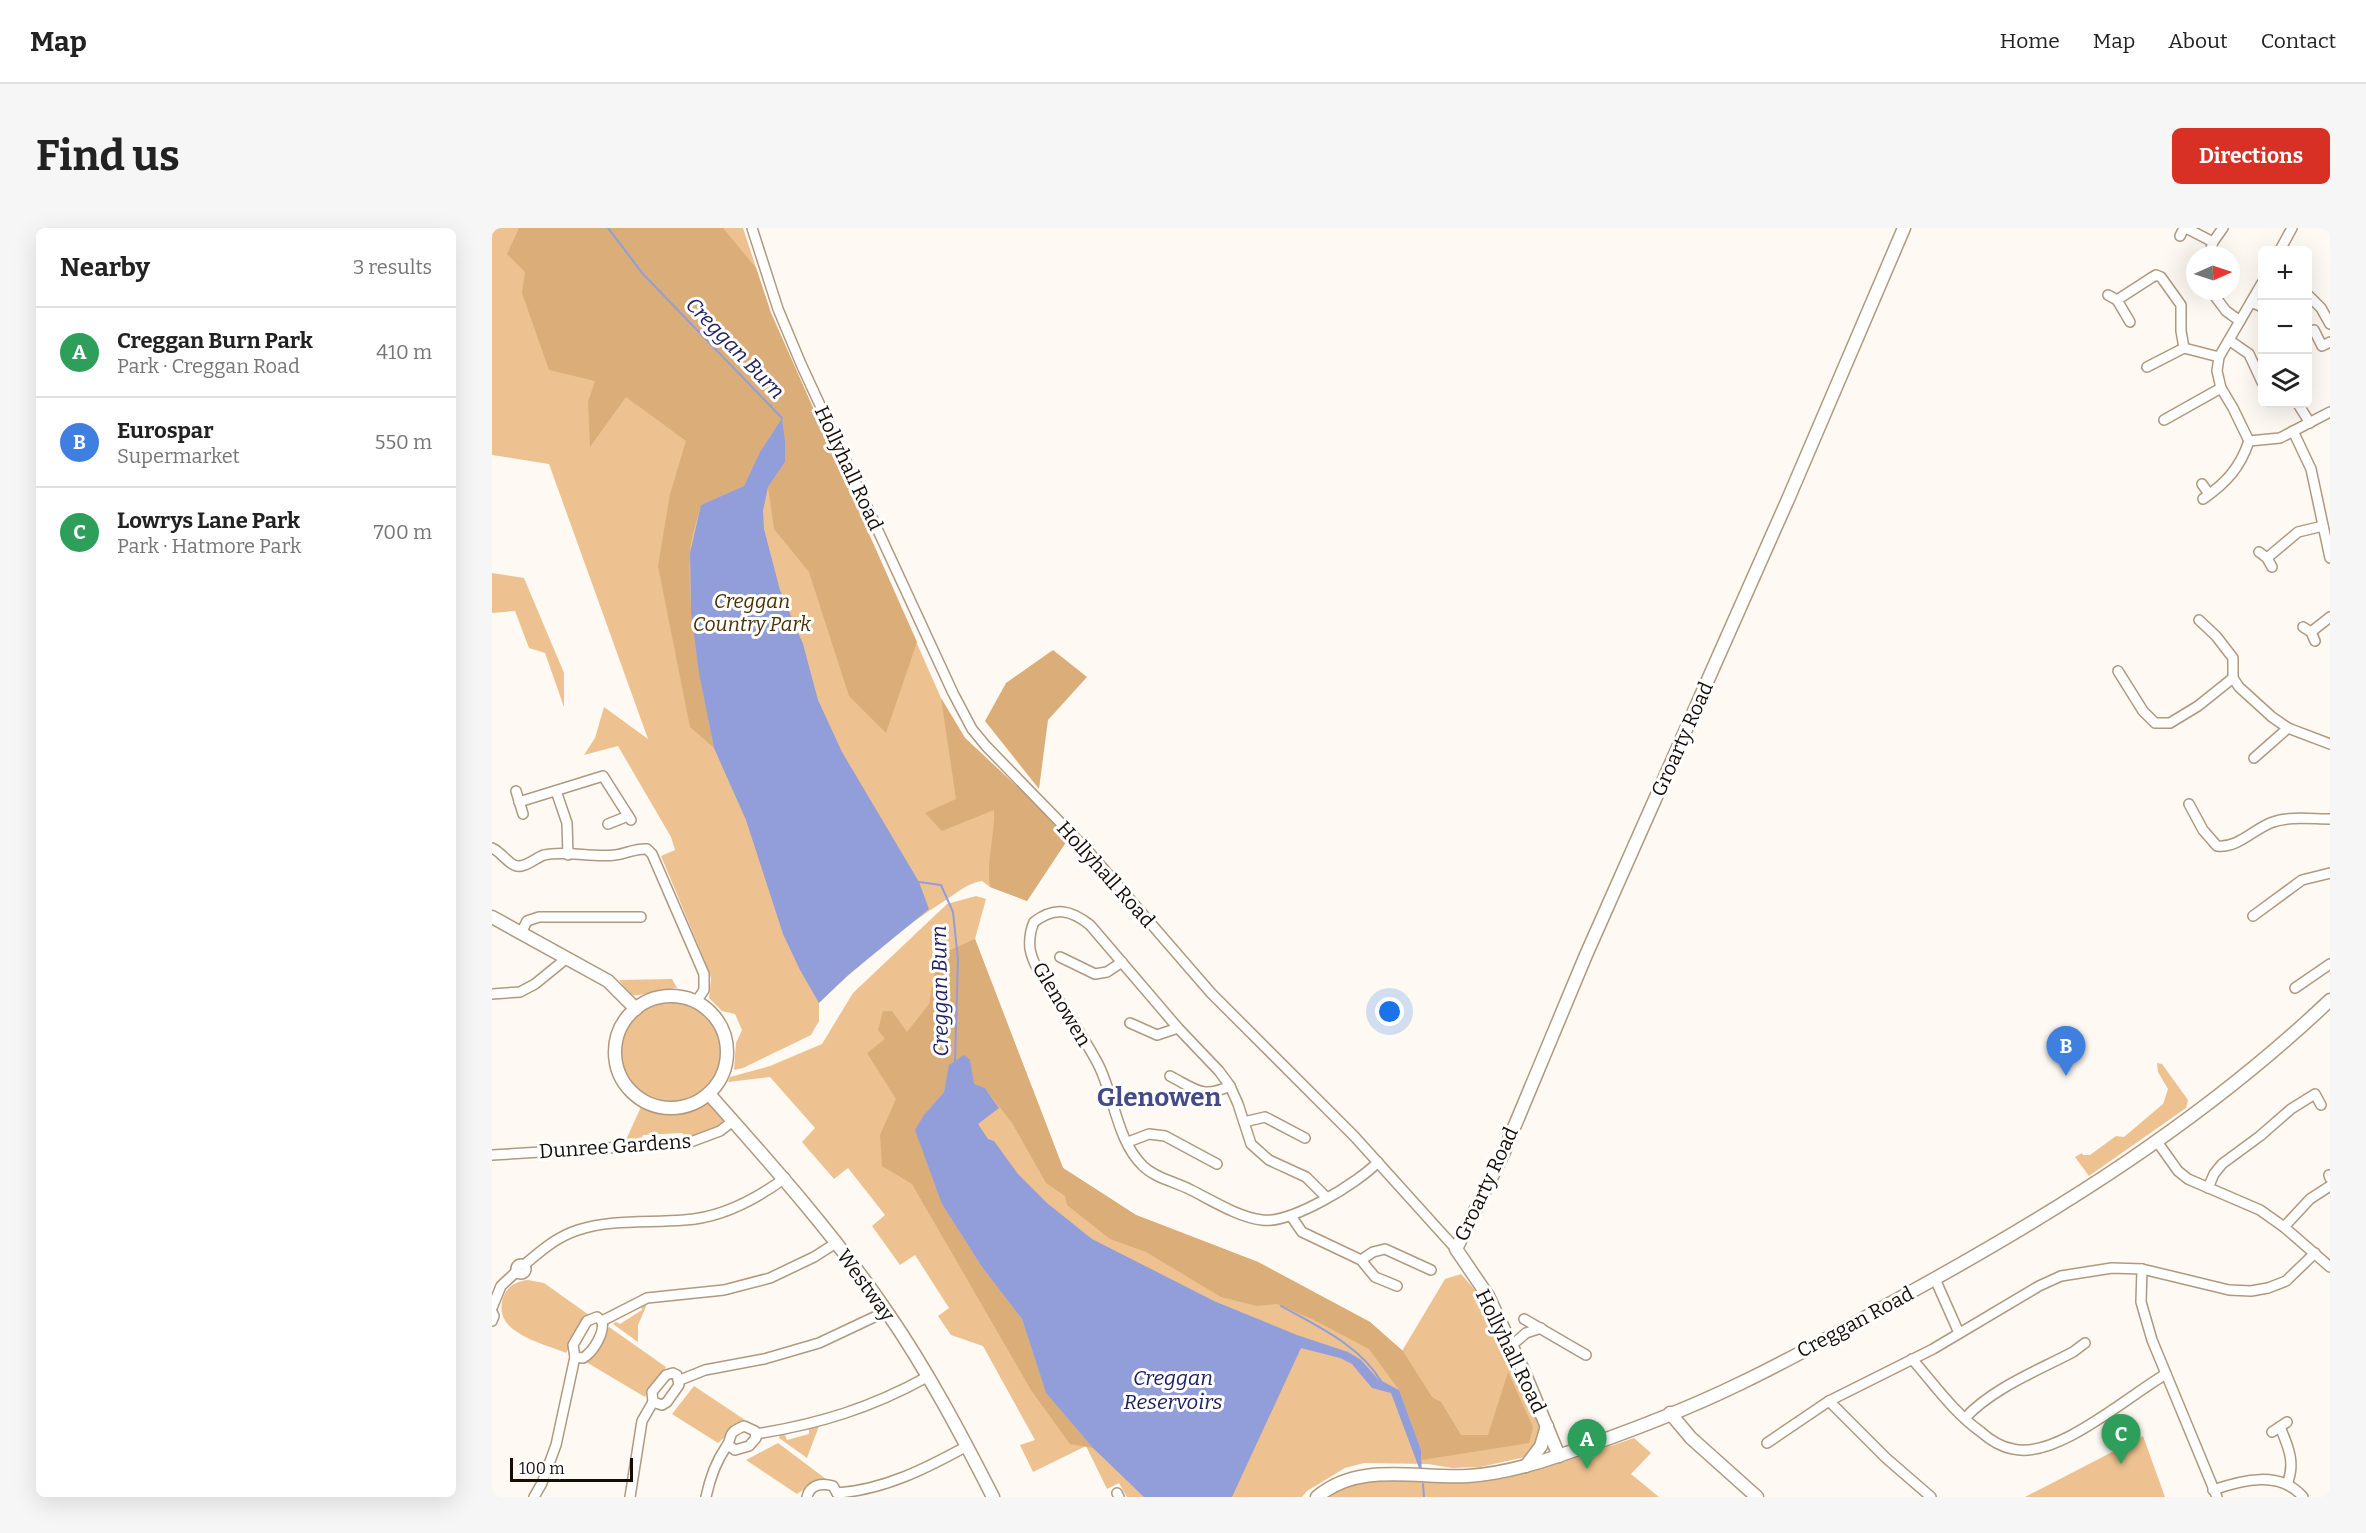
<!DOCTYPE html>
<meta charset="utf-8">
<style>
body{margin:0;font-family:Bitter,serif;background:#f6f6f6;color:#222}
.controls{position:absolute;right:18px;top:18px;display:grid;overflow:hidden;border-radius:9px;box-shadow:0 6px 24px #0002}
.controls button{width:54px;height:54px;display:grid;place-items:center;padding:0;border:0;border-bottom:2px solid #e0e0e0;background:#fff;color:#222;font:30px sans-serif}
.compass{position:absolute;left:1694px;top:18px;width:54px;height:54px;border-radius:50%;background:#fff;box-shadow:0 6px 24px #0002;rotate:87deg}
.scale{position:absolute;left:18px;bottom:15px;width:123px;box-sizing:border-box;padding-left:6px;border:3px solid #160d05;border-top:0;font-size:16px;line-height:21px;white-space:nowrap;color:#160d05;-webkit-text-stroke:4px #fff;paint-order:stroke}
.you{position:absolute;left:898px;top:784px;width:21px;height:21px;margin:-15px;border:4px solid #fff;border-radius:50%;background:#1a73e8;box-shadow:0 0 0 9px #1a73e833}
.badge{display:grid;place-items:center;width:39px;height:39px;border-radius:50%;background:#d93025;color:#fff;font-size:20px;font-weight:700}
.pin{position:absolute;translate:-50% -50px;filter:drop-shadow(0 2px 3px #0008)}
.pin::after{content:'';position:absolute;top:32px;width:21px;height:18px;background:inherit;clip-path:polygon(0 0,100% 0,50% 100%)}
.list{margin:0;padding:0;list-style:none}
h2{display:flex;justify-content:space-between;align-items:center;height:78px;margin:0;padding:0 24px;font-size:26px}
h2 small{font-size:20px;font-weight:400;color:#767676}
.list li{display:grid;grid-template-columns:39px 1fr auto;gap:18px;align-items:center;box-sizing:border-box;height:90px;padding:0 24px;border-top:2px solid #e0e0e0}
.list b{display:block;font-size:22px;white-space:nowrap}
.list p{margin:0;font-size:20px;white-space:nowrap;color:#767676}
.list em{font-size:20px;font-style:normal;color:#767676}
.icon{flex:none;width:33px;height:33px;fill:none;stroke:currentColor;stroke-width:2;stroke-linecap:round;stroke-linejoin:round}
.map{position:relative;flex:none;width:1838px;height:1269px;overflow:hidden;border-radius:9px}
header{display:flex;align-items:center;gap:36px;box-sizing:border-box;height:84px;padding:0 30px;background:#fff;border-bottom:2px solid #e0e0e0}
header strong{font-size:28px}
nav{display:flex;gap:33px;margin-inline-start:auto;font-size:21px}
.intro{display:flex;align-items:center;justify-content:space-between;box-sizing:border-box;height:144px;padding:0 36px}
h1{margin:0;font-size:42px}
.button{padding:15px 27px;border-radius:9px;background:#d93025;color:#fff;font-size:21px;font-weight:700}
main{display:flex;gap:36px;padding:0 36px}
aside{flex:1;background:#fff;border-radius:9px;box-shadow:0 6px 24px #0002}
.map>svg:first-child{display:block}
.green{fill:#edc290}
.forest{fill:#dbad78}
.water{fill:#929ed9}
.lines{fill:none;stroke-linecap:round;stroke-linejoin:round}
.stream{stroke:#929ed9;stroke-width:2}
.street-casing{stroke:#b1997f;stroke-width:12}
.secondary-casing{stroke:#b1997f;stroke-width:15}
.street{stroke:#fff;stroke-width:9}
.secondary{stroke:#fff;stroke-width:12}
.labels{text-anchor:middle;stroke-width:6;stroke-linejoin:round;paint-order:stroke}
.street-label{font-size:20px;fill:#160d05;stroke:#fff}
.park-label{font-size:20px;font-style:italic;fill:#4d2f03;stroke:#fff}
.water-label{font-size:21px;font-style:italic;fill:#1e2064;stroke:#fff}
.district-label{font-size:26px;font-weight:bold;fill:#434c89;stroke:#fff}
</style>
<header>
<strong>Map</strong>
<nav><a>Home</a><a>Map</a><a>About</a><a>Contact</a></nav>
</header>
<div class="intro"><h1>Find us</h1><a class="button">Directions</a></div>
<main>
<aside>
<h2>Nearby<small>3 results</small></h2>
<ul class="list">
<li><span class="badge" style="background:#2e9e5b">A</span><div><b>Creggan Burn Park</b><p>Park · Creggan Road</p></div><em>410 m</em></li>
<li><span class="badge" style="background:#3f7fe0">B</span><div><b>Eurospar</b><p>Supermarket</p></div><em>550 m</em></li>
<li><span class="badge" style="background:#2e9e5b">C</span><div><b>Lowrys Lane Park</b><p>Park · Hatmore Park</p></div><em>700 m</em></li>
</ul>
</aside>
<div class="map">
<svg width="1838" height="1269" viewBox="0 0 1838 1269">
<rect width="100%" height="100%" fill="#fef9f3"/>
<!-- green -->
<g class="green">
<path d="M 0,0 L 251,0 L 279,85 L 449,470 L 473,510 L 578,608 L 535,673 L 498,659 L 490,653 C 476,655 466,664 454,672 C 408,700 367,738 327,774 L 327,793 L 319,807 L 251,840 L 242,842 L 244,815 L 250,802 L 243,786 L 230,783 L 217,770 L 219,751 L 217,743 L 169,628 L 183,622 L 179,609 L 126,518 L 92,527 L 103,510 L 112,479 L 156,511 L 57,236 L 0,227 Z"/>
<polygon points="0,345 32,350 72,445 72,479 53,425 37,420 23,383 0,385"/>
<polygon points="484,668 494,671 483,711 571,940 644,987 766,1034 878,1094 910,1123 953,1051 969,1046 988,1068 1046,1190 1048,1204 1044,1220 1034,1229 988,1239 960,1240 936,1236 872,1235 853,1240 815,1263 810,1269 635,1269 627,1255 615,1261 594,1218 541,1244 528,1217 543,1212 491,1118 459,1107 446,1088 457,1080 423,1027 408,1037 380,998 393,987 356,940 342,951 310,914 323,900 278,849 236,854 238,849 278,838 330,816 361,765 455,676"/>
<path d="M 180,751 L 185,760 C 176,760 146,769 141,767 C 136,765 131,757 127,752 Z"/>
<circle cx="179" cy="824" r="51"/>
<polygon points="1665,835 1670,836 1696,872 1694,880 1597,948 1583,929 1590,925 1591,927 1598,927 1624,908 1632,909 1671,876 1676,861 1666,844"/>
<path d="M 212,876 L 218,876 L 231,890 L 231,893 L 223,900 L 195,910 L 190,905 L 151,907 L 148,913 L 133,914 L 149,879 C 171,887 190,885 212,876 Z"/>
<path d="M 36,1052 L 52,1055 L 97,1087 L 74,1125 C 50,1115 0,1105 11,1070 C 15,1058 25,1053 36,1052 Z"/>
<polygon points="155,1076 146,1097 146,1114 121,1096 124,1094 128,1096 150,1082 149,1078"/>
<polygon points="117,1099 174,1139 153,1169 94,1134"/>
<polygon points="202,1158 253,1192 226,1215 180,1186"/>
<polygon points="327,1198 315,1230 287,1210 288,1207 293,1207 295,1212 317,1206 317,1200"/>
<polygon points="1651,1208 1673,1269 1533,1269"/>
<path d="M 1142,1210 L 1159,1225 L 1139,1246 L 1167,1269 L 835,1269 C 872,1244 914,1252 955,1254 C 973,1255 989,1253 1006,1250 C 1052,1243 1097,1225 1142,1210 Z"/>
<polygon points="286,1215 334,1251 325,1253 305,1266 254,1232"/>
</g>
<!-- forest -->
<g class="forest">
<path d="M 27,0 L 231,0 L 264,40 L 279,85 L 425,414 L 394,505 L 357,468 L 317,344 L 282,301 L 276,259 L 293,234 L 293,212 L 290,190 L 268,224 L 252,258 L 209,277 C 205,293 198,311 198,327 C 195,392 210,457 222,520 L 198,499 L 166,338 L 178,266 L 194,213 L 134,169 L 98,219 L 96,174 L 103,153 L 57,142 L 30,65 L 33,44 L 15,26 Z"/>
<polygon points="561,422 595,449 556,492 547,561 493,493 514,455"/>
<path d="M 449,470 L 473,510 L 578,608 L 535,673 L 498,659 C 494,633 503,609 502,582 L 450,603 L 433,585 L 464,571 Z"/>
<polygon points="483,711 571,940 644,987 766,1034 878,1094 911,1123 940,1169 949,1174 969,1207 996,1207 1016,1144 1041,1199 1037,1215 930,1232 929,1222 907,1162 877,1121 820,1091 785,1076 765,1078 729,1069 654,1024 618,1011 575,977 573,968 554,955 520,895 493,860 481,856 478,832 454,855 452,864 432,887 450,976 490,1039 530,1091 554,1165 601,1220 578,1216 539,1162 420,956 390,938 388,907 404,871 375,825 393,811 386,802 391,783 400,783 415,804 437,776 444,738 456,723"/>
</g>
<!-- water -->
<g class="water">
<polygon points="290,190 293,212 293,234 276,259 271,283 272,301 288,362 311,416 326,472 350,524 427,654 437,681 355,748 327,775 308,742 291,706 254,592 222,520 207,445 199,385 198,325 209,277 252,258 268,224"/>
<polygon points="472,827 478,832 482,856 493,860 507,880 486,896 496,911 502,913 526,946 555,975 600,1011 722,1073 805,1107 856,1124 869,1132 886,1151 907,1162 929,1222 930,1248 899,1165 880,1160 860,1136 848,1130 809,1120 740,1269 652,1269 601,1220 554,1165 530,1091 490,1039 450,976 423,902 432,887 452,864 457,837"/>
</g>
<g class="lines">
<!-- stream -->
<g class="stream">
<polyline points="116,0 151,46 290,190"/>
<polyline points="427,654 449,657 461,684 466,732 463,833"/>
<path d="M 789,1078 C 825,1098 867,1117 889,1153"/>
<polyline points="931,1256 932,1269"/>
</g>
<!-- street casing -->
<g class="street-casing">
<g id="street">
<polyline points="260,0 286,81 309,136 461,465 480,501 494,518 596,623 719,765 862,908 964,1021"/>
<polyline points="1694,0 1721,14"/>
<polyline points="1688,8 1692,0"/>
<polyline points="1788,22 1800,0"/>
<polyline points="1717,27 1721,14 1731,0"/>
<polyline points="1770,55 1727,129 1725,143 1729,160 1741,180 1757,213 1788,210 1838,184"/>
<polyline points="1719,63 1734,83 1748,93"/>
<polyline points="1616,67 1625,72 1638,94"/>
<polyline points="1816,67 1829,80 1838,96"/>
<polyline points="1625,72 1659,50 1664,47 1669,49 1689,77 1689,103 1692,120"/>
<polyline points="1759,74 1770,79"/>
<polyline points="1822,102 1830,118 1838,114"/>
<polyline points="1737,112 1757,126 1770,154"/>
<polyline points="1655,139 1692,120 1727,129"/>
<polyline points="1806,176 1818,195"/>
<polyline points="1672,192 1729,160"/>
<polyline points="1801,203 1819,241 1838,330"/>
<polyline points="1710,256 1717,266"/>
<path d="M 1711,271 C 1734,255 1748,240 1757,213"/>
<polyline points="1767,324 1775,330 1780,339"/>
<polyline points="1775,330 1806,304 1831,298"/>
<polyline points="1707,392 1724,408 1741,430 1741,450 1747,459 1780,489 1796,500 1838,516"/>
<polyline points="1811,399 1819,404 1823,413"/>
<polyline points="1819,404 1838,389"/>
<polyline points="1626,443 1651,483 1663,495 1678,495 1706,478 1741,450"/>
<polyline points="1762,530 1796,500"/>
<polyline points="24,563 31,586"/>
<polyline points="64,563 75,595 76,627"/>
<polyline points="27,574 111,548 139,592"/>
<path d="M 1697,576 L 1711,602 L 1725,618 C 1747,620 1761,601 1781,594 C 1799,588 1819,591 1838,591"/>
<polyline points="116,596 136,588"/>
<path d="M 0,620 C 9,624 14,633 22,637 C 31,642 43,630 52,627 C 74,622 100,630 123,627 C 134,626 143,620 155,621 L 160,626 L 212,746 L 212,762 L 204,774"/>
<polyline points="1761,688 1810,652 1838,645"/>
<polyline points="29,705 35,693 47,689 149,689"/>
<polyline points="568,729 603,746 615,744 630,734"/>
<polyline points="1803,760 1838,736"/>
<polyline points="0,766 28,764 43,756 75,730"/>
<polyline points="638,795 665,807 686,800"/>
<path d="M 678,848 C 703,861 710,871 738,858"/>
<polyline points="752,894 773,889 813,910"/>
<polyline points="636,914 657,906 673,908 725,936"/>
<polyline points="1666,915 1686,943 1696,951 1768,982 1792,999 1838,1039"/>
<polyline points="0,927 196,915 228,903 241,893"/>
<polyline points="1837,947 1838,950"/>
<polyline points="1716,960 1722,946 1730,936 1768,908 1799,881 1823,866 1829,877"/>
<path d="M 835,970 L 814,949 L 777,932 L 759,916 L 746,876 L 738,858 L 727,843 L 686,800 L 598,697 C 579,682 563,678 542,694 C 538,703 537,711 538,721 C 542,742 558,759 569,776 C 582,795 594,814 605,834 C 622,865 624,912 651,938 C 663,950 684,954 699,962 C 721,973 746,989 770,992 C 799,996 866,955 886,934"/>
<polyline points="799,988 810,1004 869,1032 883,1049 905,1058"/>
<polyline points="1792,999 1818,971 1838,958"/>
<polyline points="869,1032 881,1024 893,1021 939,1042"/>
<circle cx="29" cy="1041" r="5"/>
<path d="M 32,1037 C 49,1023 64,1009 86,1002 C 119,991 157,995 192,992 C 229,990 263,972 293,950"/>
<polyline points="1650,1041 1649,1074 1660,1112 1725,1269"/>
<polyline points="1443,1051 1467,1105"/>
<polyline points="0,1080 9,1058 25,1043"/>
<polyline points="0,1084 2,1088 0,1093"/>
<path d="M 105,1089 L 110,1093 C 113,1105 101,1124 91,1130 L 83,1129 L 81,1117 L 95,1093 Z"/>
<polyline points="1032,1091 1094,1127"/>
<polyline points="110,1093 155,1070 232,1062 278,1050 322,1029 344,1015"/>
<polyline points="1020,1117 1034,1105 1049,1100"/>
<path d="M 1420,1131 C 1442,1156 1462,1185 1489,1204 C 1498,1212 1509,1219 1521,1221 C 1564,1232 1636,1168 1674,1146"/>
<polygon points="181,1145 185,1147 187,1157 175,1174 170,1177 161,1174 160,1164 174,1147"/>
<polyline points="188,1152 213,1142 272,1131 327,1115 395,1083"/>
<polyline points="1337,1173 1394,1230 1439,1269"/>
<path d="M 1473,1190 C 1501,1160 1545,1143 1581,1124 L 1593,1115"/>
<path d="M 1788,1199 C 1796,1218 1804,1235 1795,1256"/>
<polyline points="1780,1204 1795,1194"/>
<path d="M 264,1206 C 327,1196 379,1180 435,1149"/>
<polyline points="1275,1215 1337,1173 1441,1121 1547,1058 1569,1048 1620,1040 1650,1041 1737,1062 1759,1063 1776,1060 1794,1053 1823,1025"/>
<path d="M 1721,1262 C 1750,1252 1788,1242 1811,1269"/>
<path d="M 345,1265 C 392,1262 435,1240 475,1218"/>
<polyline points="625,1265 627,1269"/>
<polyline points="42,1269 50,1255 64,1217 83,1129"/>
<polyline points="138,1269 150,1193 161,1174"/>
<path d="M 214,1269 C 218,1250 223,1235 234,1219 C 242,1208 233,1206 252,1198 L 263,1203 L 264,1210 L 257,1218 L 243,1222 L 236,1217"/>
<path d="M 315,1269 C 318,1256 330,1255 341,1258 L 345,1265"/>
</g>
</g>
<!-- secondary casing -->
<g class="secondary-casing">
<g id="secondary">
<polyline points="0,689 116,753 144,781"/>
<circle cx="179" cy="824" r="56"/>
<path d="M 217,866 C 279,936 342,1006 395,1084 C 435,1142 469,1206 501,1269"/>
<polyline points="1178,1185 1199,1210 1265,1269"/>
<polyline points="1067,1228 1032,1144 996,1068 964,1021 1011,926 1094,727 1297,269 1412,0"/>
<polyline points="1034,1238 1049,1218 1055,1198"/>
<path d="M 825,1269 C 867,1233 926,1251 976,1248 C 1007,1246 1037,1238 1066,1228 C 1125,1208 1192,1183 1249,1155 C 1306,1128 1361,1096 1417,1065 C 1568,982 1712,892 1838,772"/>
</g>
</g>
<!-- street -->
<use href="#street" class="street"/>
<!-- secondary -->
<use href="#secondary" class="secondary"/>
</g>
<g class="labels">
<!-- street labels -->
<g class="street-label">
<text transform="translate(357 240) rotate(65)" y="7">Hollyhall Road</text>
<text transform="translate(1190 511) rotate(-66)" y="7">Groarty Road</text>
<text transform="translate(614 646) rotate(48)" y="7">Hollyhall Road</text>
<text transform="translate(570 776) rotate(59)" y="7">Glenowen</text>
<text transform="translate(123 918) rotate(-4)" y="7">Dunree Gardens</text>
<text transform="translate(994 956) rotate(-65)" y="7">Groarty Road</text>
<text transform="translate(374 1057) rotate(54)" y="7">Westway</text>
<text transform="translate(1363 1094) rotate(-28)" y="7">Creggan Road</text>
<text transform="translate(1019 1123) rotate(64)" y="7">Hollyhall Road</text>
</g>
<!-- park labels -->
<g class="park-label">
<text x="260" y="380">Creggan<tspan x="260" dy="23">Country Park</tspan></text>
</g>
<!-- water labels -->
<g class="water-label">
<text transform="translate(243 120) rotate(46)" y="7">Creggan Burn</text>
<text transform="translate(448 763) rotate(-91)" y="7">Creggan Burn</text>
<text x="681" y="1157">Creggan<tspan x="681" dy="24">Reservoirs</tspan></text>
</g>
<!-- district labels -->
<g class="district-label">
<text x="667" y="878">Glenowen</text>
</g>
</g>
</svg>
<div class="controls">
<button>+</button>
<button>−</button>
<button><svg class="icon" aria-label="layers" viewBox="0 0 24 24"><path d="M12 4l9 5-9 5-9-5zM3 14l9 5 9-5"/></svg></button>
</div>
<svg class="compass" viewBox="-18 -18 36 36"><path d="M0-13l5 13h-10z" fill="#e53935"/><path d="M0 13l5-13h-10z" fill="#767676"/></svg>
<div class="scale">100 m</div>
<div class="you"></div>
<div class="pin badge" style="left:1095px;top:1241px;background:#2e9e5b">A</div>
<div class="pin badge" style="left:1574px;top:848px;background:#3f7fe0">B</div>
<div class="pin badge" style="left:1629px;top:1236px;background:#2e9e5b">C</div>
</div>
</main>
